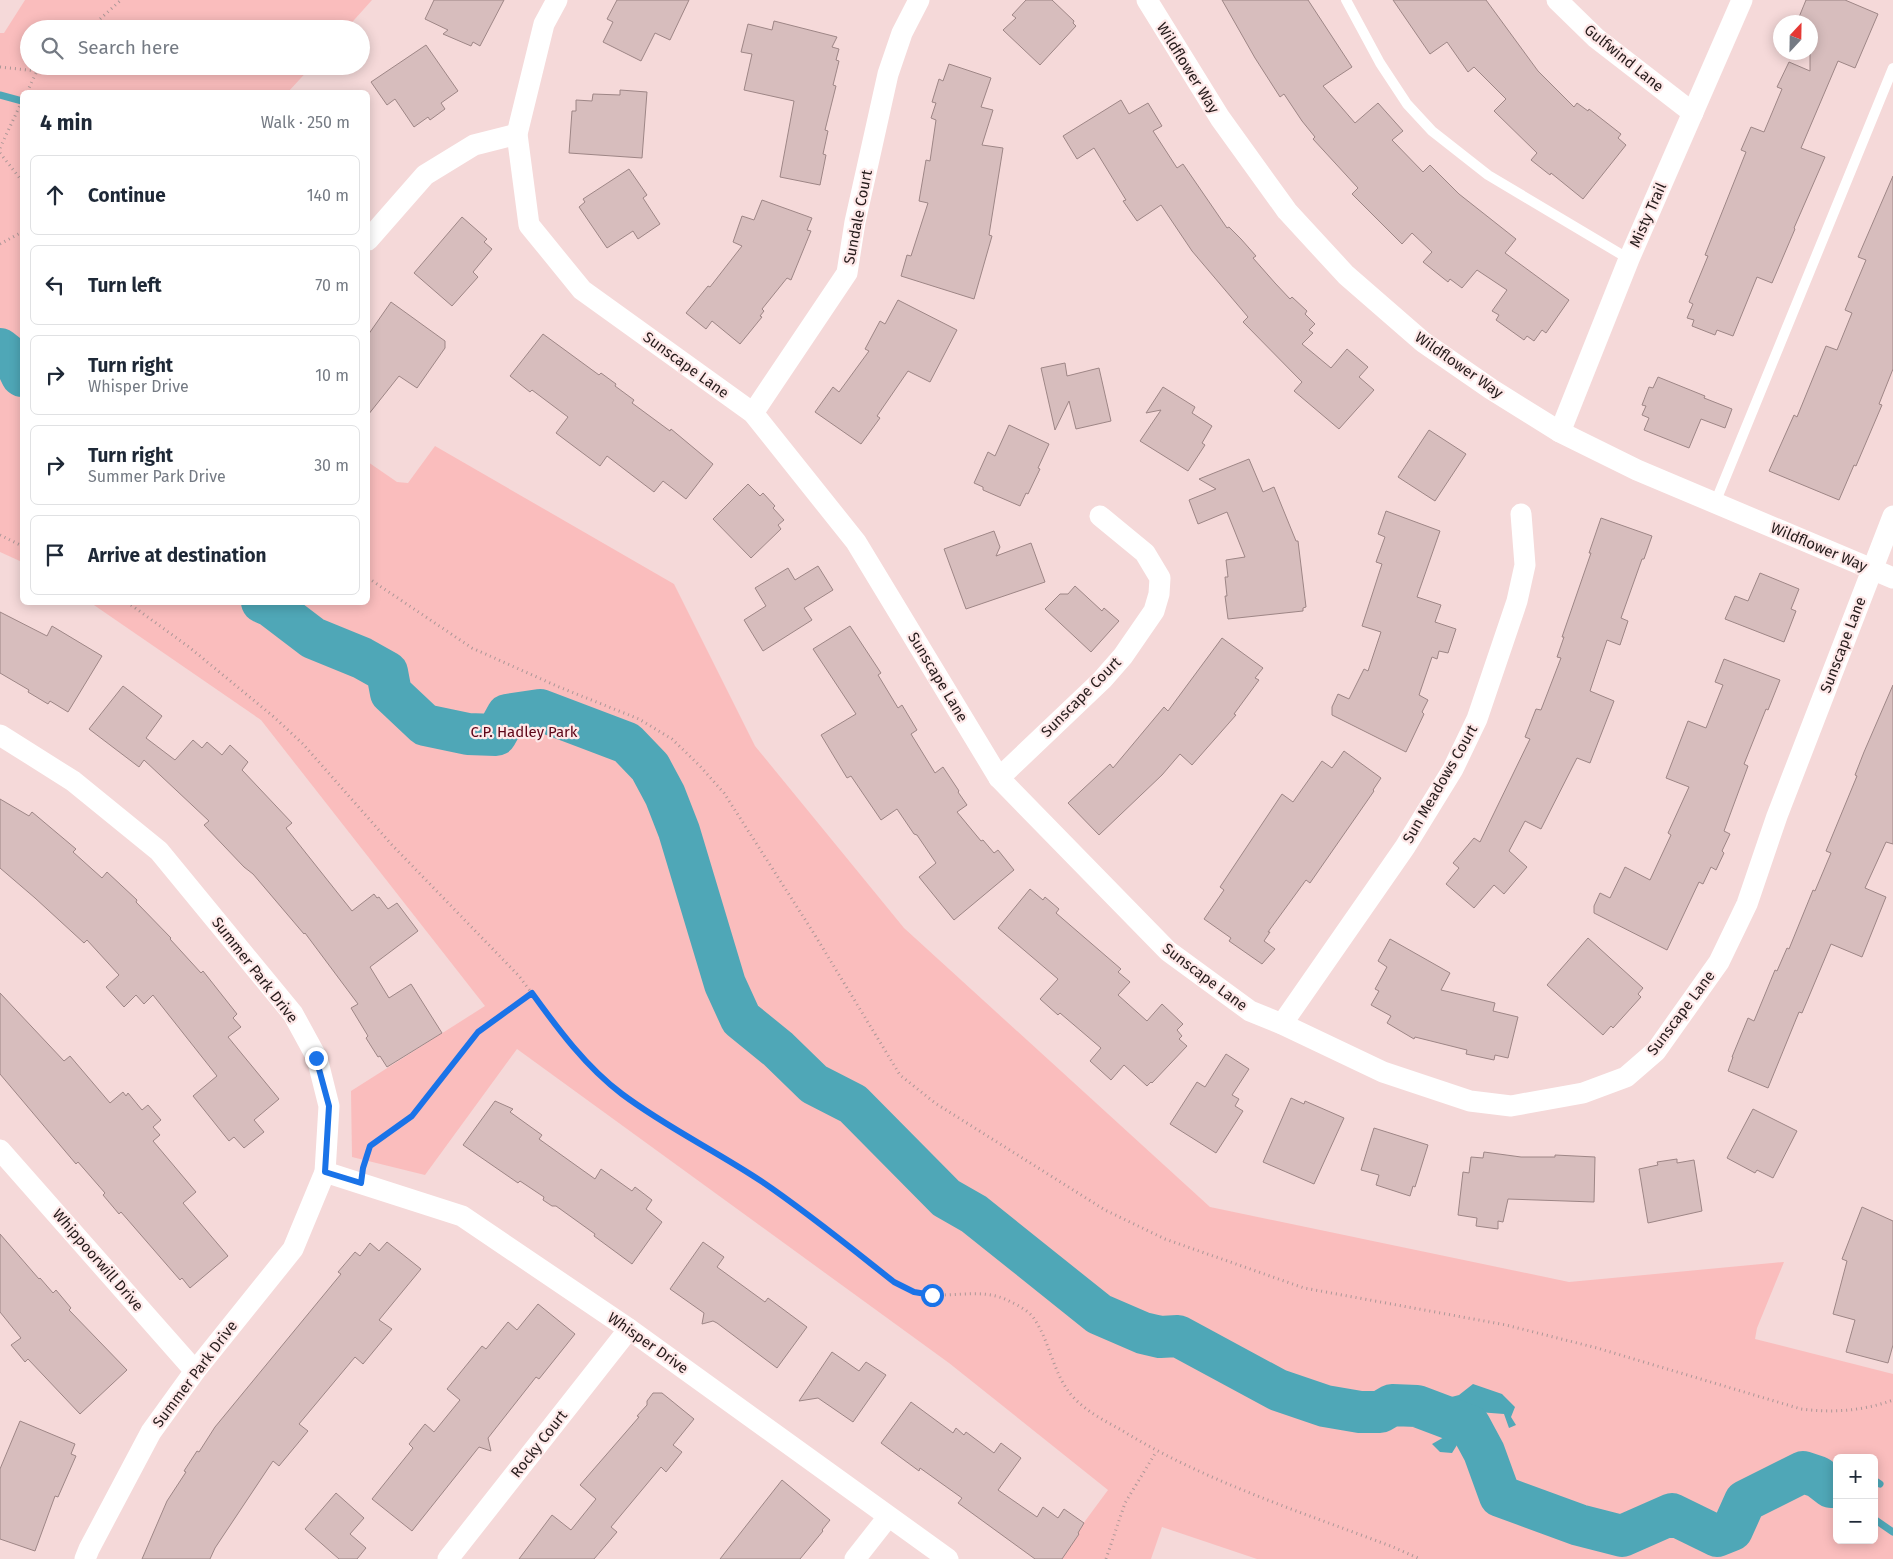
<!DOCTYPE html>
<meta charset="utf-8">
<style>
body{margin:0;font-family:"Fira Sans",sans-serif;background:#f2f2f3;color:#1f2937}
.controls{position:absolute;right:15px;bottom:15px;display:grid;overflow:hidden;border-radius:8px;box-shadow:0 2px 12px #0003}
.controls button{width:45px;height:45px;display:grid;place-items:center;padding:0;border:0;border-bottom:1px solid #e0e1e3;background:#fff;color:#1f2937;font:25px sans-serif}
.compass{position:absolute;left:1773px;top:15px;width:45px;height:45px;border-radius:50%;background:#fff;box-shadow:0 2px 12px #0003;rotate:22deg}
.stop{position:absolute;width:15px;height:15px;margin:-11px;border:4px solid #1a73e8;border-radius:50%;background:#fff}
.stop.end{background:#1a73e8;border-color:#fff;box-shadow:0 1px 5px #0008}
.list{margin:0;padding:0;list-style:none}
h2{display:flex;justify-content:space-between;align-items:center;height:65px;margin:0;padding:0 20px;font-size:21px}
h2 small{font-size:16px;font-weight:400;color:#747a83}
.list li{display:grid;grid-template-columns:32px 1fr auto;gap:15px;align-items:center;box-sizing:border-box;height:80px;margin:0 10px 10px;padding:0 10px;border:1px solid #e0e1e3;border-radius:8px}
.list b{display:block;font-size:19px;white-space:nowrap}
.list p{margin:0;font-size:16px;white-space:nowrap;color:#747a83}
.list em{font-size:16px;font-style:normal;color:#747a83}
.icon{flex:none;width:28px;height:28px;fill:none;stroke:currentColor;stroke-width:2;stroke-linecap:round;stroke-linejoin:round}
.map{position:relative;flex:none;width:1893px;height:1559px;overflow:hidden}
.search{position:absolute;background:#fff;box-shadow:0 2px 12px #0003;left:20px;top:20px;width:350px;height:55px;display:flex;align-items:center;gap:12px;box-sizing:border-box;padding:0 18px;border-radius:28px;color:#747a83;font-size:19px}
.panel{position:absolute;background:#fff;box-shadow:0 2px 12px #0003;left:20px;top:90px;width:350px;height:515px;border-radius:8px}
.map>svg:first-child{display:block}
.green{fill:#fabdbd;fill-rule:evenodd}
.water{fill:#4fa7b7}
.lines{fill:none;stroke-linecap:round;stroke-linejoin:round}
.stream{stroke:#4fa7b7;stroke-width:7}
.river{stroke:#4fa7b7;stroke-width:42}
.building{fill:#d7bdbd;stroke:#9e8686}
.path{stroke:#ac9797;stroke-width:3;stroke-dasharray:1 4;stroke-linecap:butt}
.lane{stroke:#fff;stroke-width:10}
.street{stroke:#fff;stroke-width:21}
.route{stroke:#1a73e8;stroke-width:6}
.labels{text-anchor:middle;stroke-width:4.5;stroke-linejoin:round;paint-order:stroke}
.street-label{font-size:15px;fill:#251b1b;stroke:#fee8e8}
.park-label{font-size:15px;fill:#5d0618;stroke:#fee8e8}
</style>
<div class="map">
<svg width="1893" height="1559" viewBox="0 0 1893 1559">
<rect width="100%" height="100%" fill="#f5d9d9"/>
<!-- green -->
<g class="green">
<polygon points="25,0 372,0 346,29 29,29 29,66 312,66 288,92 22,92 22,562 0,552 0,33 4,33"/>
<path d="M 435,446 L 674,584 L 755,746 L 904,928 L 1210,1207 L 1569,1282 L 1784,1262 L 1757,1328 L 1755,1339 L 1893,1374 L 1893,1559 L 1257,1559 L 1162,1527 L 1151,1559 L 1057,1559 L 1108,1490 L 949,1363 L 517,1049 L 425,1175 L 352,1157 L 351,1091 L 485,1006 L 261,720 L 91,603 L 368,602 L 368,462 L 397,482 L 408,483 ZM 1837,1458 L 1874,1458 L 1874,1540 L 1837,1540 Z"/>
</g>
<!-- water -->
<path class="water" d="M 1473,1384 L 1502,1394 L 1515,1407 L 1511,1417 L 1516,1425 L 1509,1428 L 1504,1414 L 1478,1412 L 1475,1423 C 1481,1433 1494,1441 1490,1454 L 1484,1452 L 1471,1435 L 1462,1437 L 1452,1453 L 1440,1452 L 1432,1444 L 1453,1432 L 1436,1412 L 1440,1400 L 1459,1395 Z"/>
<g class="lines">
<!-- stream -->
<g class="stream">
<polyline points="0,95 22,101"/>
<polyline points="1818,1477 1833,1468 1837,1469"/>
<polyline points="1874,1480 1880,1484"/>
<polyline points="1831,1487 1837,1491"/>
<polyline points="1874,1519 1893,1532"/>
</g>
<!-- river -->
<g class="river">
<polyline points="0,349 14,360 22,376"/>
<polyline points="262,602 271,606 313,638 362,658 387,672 391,693 425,725 468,734 496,735 507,715 540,710 627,743 650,767 665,795 679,831 725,984 741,1019 778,1049 814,1084 853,1104 946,1198 974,1214 1099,1314 1143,1333 1160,1337 1178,1336 1278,1390 1325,1406 1360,1412 1380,1412 1392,1405 1417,1406 1470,1426 1484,1452 1500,1496 1579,1525 1622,1536 1672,1514 1717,1536 1732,1530 1745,1501 1803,1472 1818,1477 1831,1487"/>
</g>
</g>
<!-- building -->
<g class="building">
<polygon points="434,0 504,0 480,46 473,42 471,46 443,34 448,30 425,19"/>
<polygon points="617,0 689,0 670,40 655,33 641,61 603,42 613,22 607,19"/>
<polygon points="1026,0 1052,0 1074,21 1073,23 1076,26 1040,65 1003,30 1016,18 1012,15"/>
<polygon points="1222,0 1308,0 1352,67 1323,86 1355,123 1378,103 1403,131 1392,140 1423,172 1430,165 1459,194 1516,239 1505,253 1569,300 1546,333 1542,330 1534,341 1527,336 1524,340 1496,320 1499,315 1492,311 1507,290 1477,270 1462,288 1450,279 1448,282 1423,262 1432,252 1412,233 1402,244 1352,194 1358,188 1313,139 1315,137 1302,121 1284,94 1280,97 1255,58"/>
<polygon points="1393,0 1486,0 1538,71 1574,107 1577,103 1588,111 1589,109 1621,134 1618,138 1626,145 1583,199 1551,173 1550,175 1531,160 1537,153 1494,111 1506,99 1474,67 1468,72 1447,42 1430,54"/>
<polygon points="1806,0 1845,0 1878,14 1855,68 1838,61 1801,148 1825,157 1794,228 1795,229 1772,283 1757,277 1733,336 1717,330 1715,335 1692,326 1694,320 1687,318 1693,304 1689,302 1708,256 1705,255 1746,152 1741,150 1751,127 1764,132 1782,89 1777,87 1789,62 1810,71 1810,22 1797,22"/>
<polygon points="774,21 837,37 832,47 839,49 836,60 839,61 833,85 836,86 825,130 828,131 823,154 826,155 820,185 780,177 794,101 744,90 752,54 741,52 748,24 772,30"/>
<polygon points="426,45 458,91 441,103 445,109 430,120 428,117 414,127 395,99 387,105 371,82"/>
<polygon points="949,64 991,78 981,107 993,110 982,145 1003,148 989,235 992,236 974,299 901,276 907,255 911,256 928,203 919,201 926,160 930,161 936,120 931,118 936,103 932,102 939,79 943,81"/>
<polygon points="620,90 647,92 642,158 569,153 572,111 576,111 576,100 592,101 593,94 620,95"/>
<polygon points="1121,100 1129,114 1148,103 1162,126 1153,131 1177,168 1183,164 1227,228 1229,227 1241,239 1256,256 1253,258 1275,283 1290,299 1292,297 1307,311 1305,314 1315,324 1309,330 1313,333 1302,344 1331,368 1347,349 1368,367 1359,377 1374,390 1339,429 1294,391 1302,382 1243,322 1248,317 1192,251 1161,205 1137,221 1123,201 1126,200 1094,148 1077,159 1063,136"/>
<polygon points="629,169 647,195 643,198 660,224 638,239 633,231 607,248 579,207 585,202 583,199"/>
<polygon points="1893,176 1893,369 1879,404 1882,405 1856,466 1854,465 1839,500 1769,471 1794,415 1797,417 1826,346 1837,350 1852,313 1845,310 1866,260 1858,257"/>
<polygon points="762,200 812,218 807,230 811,231 791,280 787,278 762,309 764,311 760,316 762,317 740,344 712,321 706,329 686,313 708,286 710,287 742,246 733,242 742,216 754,220"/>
<polygon points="462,217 487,239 484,242 492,249 473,272 478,277 452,306 414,273"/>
<polygon points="898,300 957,330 930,382 908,371 877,416 880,418 861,444 815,412 833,387 839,392 869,351 865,349 880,321 885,324"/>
<polygon points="391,302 445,341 445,348 417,388 399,376 368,415 368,335"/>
<polygon points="543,334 599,375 601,373 616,384 615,386 634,400 632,403 670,431 671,429 713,464 686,499 663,481 654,492 607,456 600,466 556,433 568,417 532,390 530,392 510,376"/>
<polygon points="1065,363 1067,376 1099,368 1111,421 1076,429 1069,401 1055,430 1041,368"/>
<polygon points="1658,377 1705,396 1704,398 1732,409 1725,428 1701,419 1689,448 1644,430 1649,418 1642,415 1646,406 1642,405 1649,387 1653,388"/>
<polygon points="1163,387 1195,407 1192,413 1212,426 1202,443 1205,445 1188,471 1140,441 1161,410 1146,413"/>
<polygon points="1009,425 1049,444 1038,468 1040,469 1028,494 1026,493 1020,506 983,490 983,487 974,483 988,452 995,456"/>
<polygon points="1429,430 1466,454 1435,501 1398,477"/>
<polygon points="1249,459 1263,492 1274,487 1296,541 1298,541 1306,607 1303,608 1303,611 1228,619 1225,596 1227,596 1225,577 1228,577 1226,560 1245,557 1227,512 1198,524 1189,500 1216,489 1199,479"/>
<polygon points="748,484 760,496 763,493 775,506 773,508 784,520 778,525 781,529 751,558 713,519"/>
<polygon points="1386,511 1440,531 1417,597 1441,605 1435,622 1456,629 1448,653 1439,651 1437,659 1432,657 1419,695 1428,700 1422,712 1424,714 1406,752 1332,715 1332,707 1338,694 1349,699 1364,669 1368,671 1381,632 1362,626 1382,564 1376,562 1385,537 1378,534"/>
<polygon points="1601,518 1652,536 1644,559 1642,559 1621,618 1628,621 1620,645 1607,640 1590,691 1614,701 1590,763 1577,758 1541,829 1525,821 1509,851 1527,867 1504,894 1494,885 1474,908 1446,884 1459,868 1453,863 1474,838 1480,842 1530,739 1525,737 1536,709 1541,710 1561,658 1557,657 1564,637 1562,637 1591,553 1589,553"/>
<polygon points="994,531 1000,547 996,556 1031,543 1045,582 966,609 944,549"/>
<polygon points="818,566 833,590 804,608 812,620 763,651 744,620 766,606 755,588 788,568 795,580"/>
<polygon points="1760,573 1799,589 1791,609 1796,611 1784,642 1725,619 1735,596 1748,601"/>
<polygon points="1075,586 1102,611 1104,608 1119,621 1091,652 1045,609 1060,594 1068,594"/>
<polygon points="0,612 47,636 52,626 102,656 68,712 50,701 48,704 28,692 29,690 0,673"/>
<polygon points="850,626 881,673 878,675 898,708 902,705 917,730 911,734 935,773 943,767 959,791 958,792 967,805 957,812 981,841 983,840 994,853 998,850 1014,870 954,920 919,877 936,863 917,835 914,834 897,809 881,820 851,776 847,778 821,735 856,714 813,649"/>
<polygon points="1222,638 1263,668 1255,678 1259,680 1234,714 1236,715 1192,765 1180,754 1162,775 1099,835 1068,803 1110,764 1113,768 1164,707 1168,711"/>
<polygon points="1724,659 1780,680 1768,710 1766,709 1744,764 1748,766 1724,831 1730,834 1722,851 1724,853 1716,870 1711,867 1703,884 1699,882 1667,950 1594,913 1594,906 1600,893 1610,898 1625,867 1650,880 1671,835 1668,833 1689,787 1666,778 1688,721 1706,728 1723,685 1715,682"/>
<polygon points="1893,685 1893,844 1886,842 1865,888 1886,897 1862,957 1831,944 1802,1013 1799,1012 1768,1088 1728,1071 1733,1057 1732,1057 1748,1018 1754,1021 1775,970 1777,971 1787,948 1789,949 1813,890 1815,891 1831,853 1826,851 1857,776 1855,775 1864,752"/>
<polygon points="123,686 162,716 146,738 175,760 193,740 202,748 207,742 222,755 230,745 248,762 242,770 292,823 286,828 352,911 374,894 377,898 379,897 388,909 397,903 418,931 370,967 389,998 411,984 442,1033 387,1067 380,1056 378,1057 366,1038 368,1036 351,1008 358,1004 305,933 304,934 253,874 244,867 204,825 209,821 144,760 139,767 89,729"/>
<polygon points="1344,751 1381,778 1373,790 1374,791 1310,883 1306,880 1268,932 1270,932 1264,941 1275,949 1262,964 1229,941 1231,938 1204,919 1224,890 1220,887 1282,794 1293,802 1322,761 1332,768"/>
<polygon points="0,799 29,816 32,812 76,849 73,852 102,878 107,872 137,900 136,902 171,938 170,939 201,973 203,971 237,1014 233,1018 241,1027 228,1037 279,1099 254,1120 264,1132 244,1148 234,1137 229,1141 193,1096 217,1076 153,995 144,1004 136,995 124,1007 106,987 119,975 87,940 84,943 35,898 0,868"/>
<polygon points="1030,889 1043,900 1045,897 1059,909 1056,913 1121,969 1118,972 1130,982 1118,995 1147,1021 1162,1004 1183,1024 1177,1030 1182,1036 1179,1039 1187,1046 1152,1083 1151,1082 1147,1086 1124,1065 1111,1080 1090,1061 1101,1048 1060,1013 1058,1015 1040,999 1058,979 998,928"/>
<polygon points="1588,938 1643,988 1638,994 1641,997 1613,1028 1611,1026 1603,1035 1547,985"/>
<polygon points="1390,939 1450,973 1441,990 1495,1003 1493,1011 1518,1017 1508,1058 1495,1055 1494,1060 1466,1054 1467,1050 1415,1037 1414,1039 1387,1023 1391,1016 1371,1005 1379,991 1375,989 1387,967 1378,961"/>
<polygon points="0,993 64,1061 70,1056 110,1103 123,1092 126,1096 128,1093 142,1110 148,1105 161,1120 153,1127 160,1135 153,1141 196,1192 183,1203 228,1256 190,1288 182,1278 180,1280 121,1212 119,1214 103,1195 105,1193 78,1162 76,1164 0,1074"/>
<polygon points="1226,1054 1249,1069 1232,1095 1239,1099 1235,1106 1243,1111 1216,1153 1170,1124 1197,1082 1205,1087"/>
<polygon points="1291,1098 1304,1104 1305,1101 1344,1118 1314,1184 1263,1162"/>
<polygon points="495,1101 513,1109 510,1112 542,1135 539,1139 595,1179 601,1169 632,1191 635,1187 652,1200 646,1209 662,1222 632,1264 594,1236 595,1234 556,1206 552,1206 543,1200 544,1197 520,1181 518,1183 463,1145"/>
<polygon points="1753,1109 1797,1131 1773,1178 1757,1170 1755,1173 1727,1158"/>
<polygon points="1374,1128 1428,1145 1415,1187 1413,1186 1410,1196 1376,1185 1379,1175 1361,1170"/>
<polygon points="1484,1152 1521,1157 1555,1157 1555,1155 1595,1157 1594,1202 1508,1199 1503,1222 1498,1221 1498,1229 1476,1226 1477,1218 1458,1215 1463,1172 1469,1173 1471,1157 1483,1158"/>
<polygon points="1677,1159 1677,1163 1694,1160 1702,1211 1648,1223 1639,1169 1658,1165 1657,1162"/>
<polygon points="1862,1207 1893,1221 1893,1345 1888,1363 1846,1352 1855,1320 1833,1314 1847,1261 1842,1259"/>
<polygon points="0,1234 39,1279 40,1278 53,1293 56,1290 71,1308 69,1310 127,1370 80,1414 28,1359 25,1362 11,1345 21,1338 0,1312"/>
<polygon points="387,1242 421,1269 379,1320 392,1329 363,1364 355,1357 299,1424 308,1431 279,1466 273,1461 215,1548 210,1559 142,1559 167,1501 186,1472 184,1471 197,1451 199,1452 215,1427 341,1274 338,1272 355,1252 360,1256 370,1243 379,1251"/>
<polygon points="703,1242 724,1257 717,1267 765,1302 768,1298 807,1327 777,1368 717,1323 713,1321 702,1324 704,1313 670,1289"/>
<polygon points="538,1304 575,1334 539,1379 536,1377 488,1438 491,1451 479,1447 412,1531 372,1499 413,1448 409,1444 425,1424 434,1432 460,1400 447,1389 482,1346 486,1349 508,1322 517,1330"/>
<polygon points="832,1352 859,1371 866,1362 886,1375 853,1422 818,1398 799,1401"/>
<polygon points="653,1393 662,1393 694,1419 673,1445 682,1452 666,1472 661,1467 611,1527 617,1532 594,1559 519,1559 552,1515 571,1530 596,1499 580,1485 639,1417 637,1416 647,1405 647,1401"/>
<polygon points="911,1402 953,1433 956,1428 964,1435 966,1432 994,1453 1001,1443 1021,1458 998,1490 1037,1517 1043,1507 1058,1518 1064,1509 1084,1523 1078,1533 1079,1534 1062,1559 1035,1559 958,1503 962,1498 920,1468 919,1471 881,1443"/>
<polygon points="20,1421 75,1444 71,1454 76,1456 58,1497 55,1496 35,1551 0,1539 0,1469"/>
<polygon points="782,1480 830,1520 822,1530 823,1531 800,1559 720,1559"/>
<polygon points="336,1493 364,1518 350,1534 366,1548 357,1559 339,1559 305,1529"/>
</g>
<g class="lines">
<!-- path -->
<g class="path">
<polyline points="89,29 121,0"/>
<polyline points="0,67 37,71 48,66"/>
<polyline points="27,92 37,71"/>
<polyline points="0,148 22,101"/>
<polyline points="0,153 22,181"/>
<polyline points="0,244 22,232"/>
<polyline points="0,535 22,546"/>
<path d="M 368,578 L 472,648 L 559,687 L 639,719 L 672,739 L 700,766 L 724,793 L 813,932 L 900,1075 L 935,1103 L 1105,1210 L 1165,1239 L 1304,1288 L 1506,1325 L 1597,1348 L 1801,1409 C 1832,1413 1863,1411 1893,1400"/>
<path d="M 127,602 L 189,647 L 274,717 L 303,744 L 392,845 L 519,976 L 557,1027 L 597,1073 L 622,1094 L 647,1111 L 762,1181 L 895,1282 C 901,1285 908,1290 915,1292 C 946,1301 981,1285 1011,1302 C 1018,1305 1028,1311 1033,1317 C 1051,1342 1053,1378 1076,1400 C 1089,1413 1107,1422 1123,1431 C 1204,1481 1304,1513 1393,1547 L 1420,1559"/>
<polyline points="365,1162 370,1146 412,1116 478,1032 531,993"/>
<polyline points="1106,1559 1125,1503 1156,1452"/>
</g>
<!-- lane -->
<g class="lane">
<polyline points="1346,0 1380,63 1407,104 1432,131 1488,175 1629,259"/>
<polyline points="1715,503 1893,68"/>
</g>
<!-- street -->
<g class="street">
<polyline points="557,0 544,24 517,134 529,225 582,290 753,413 856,542 999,778 1168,951 1250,1011 1282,1024 1383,1072 1470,1101 1511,1106 1583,1093 1626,1077 1656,1051 1719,962 1747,904 1777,816 1893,516"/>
<polyline points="1147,0 1220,118 1287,211 1346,275 1423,342 1491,389 1560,432 1637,470 1893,578"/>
<polyline points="1557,0 1596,38 1693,113"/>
<polyline points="368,240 425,175 474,145 517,134"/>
<polyline points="753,413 847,273 855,222 888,74 902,33 919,0"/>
<polyline points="1560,432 1629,259 1742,0"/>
<polyline points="0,735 73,781 159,851 293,1014 317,1058 329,1106 325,1172 293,1249 195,1371 151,1432 89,1549 85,1559"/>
<polyline points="999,778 1102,680 1123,656 1154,611 1159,594 1160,578 1145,553 1100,516"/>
<polyline points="1282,1024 1405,847 1453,769 1477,719 1517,601 1525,565 1521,514"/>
<polyline points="0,1150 195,1371"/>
<polyline points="325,1172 462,1216 629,1329 948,1559"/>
<polyline points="448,1559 629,1329"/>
<polyline points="855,1559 888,1517"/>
</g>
</g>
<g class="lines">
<!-- route -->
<path class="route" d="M 316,1058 L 329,1106 L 325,1172 L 361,1183 L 363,1168 L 370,1146 L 412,1116 L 478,1032 L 532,993 C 558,1029 586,1067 622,1094 C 666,1127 716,1151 761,1181 C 807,1212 851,1248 894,1282 L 914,1292 L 932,1295"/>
</g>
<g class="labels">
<!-- street labels -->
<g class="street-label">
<text transform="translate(1624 58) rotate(39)" y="5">Gulfwind Lane</text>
<text transform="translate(1188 68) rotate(58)" y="5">Wildflower Way</text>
<text transform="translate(1648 215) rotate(-66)" y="5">Misty Trail</text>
<text transform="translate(858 217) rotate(-79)" y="5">Sundale Court</text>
<text transform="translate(686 365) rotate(36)" y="5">Sunscape Lane</text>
<text transform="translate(1459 365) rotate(35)" y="5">Wildflower Way</text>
<text transform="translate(1819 547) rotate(23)" y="5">Wildflower Way</text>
<text transform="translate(1843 645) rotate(-69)" y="5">Sunscape Lane</text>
<text transform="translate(938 677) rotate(59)" y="5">Sunscape Lane</text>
<text transform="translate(1081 697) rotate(-45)" y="5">Sunscape Court</text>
<text transform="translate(1440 784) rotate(-60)" y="5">Sun Meadows Court</text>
<text transform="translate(255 970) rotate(52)" y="5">Summer Park Drive</text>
<text transform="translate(1205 977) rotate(37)" y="5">Sunscape Lane</text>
<text transform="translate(1681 1013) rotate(-53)" y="5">Sunscape Lane</text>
<text transform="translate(98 1260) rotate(49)" y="5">Whippoorwill Drive</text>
<text transform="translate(648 1343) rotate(35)" y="5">Whisper Drive</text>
<text transform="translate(195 1374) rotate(-53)" y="5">Summer Park Drive</text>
<text transform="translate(539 1444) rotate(-52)" y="5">Rocky Court</text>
</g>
<!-- park labels -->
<g class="park-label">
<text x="524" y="737">C.P. Hadley Park</text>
</g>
</g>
</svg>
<div class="controls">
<button>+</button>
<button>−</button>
</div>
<svg class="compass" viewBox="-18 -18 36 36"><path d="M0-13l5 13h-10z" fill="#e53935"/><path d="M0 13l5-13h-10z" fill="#747a83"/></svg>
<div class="stop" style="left:932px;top:1295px"></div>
<div class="stop end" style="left:316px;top:1058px"></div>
<div class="search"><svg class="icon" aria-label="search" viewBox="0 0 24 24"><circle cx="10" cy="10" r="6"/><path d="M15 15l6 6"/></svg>Search here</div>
<section class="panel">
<h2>4 min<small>Walk · 250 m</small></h2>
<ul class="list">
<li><svg class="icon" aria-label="ahead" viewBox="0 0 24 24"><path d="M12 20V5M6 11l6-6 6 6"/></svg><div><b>Continue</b></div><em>140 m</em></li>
<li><svg class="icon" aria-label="left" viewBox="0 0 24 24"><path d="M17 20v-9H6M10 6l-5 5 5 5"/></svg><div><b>Turn left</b></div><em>70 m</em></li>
<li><svg class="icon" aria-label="right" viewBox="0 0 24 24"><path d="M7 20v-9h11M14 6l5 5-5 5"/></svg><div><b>Turn right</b><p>Whisper Drive</p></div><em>10 m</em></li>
<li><svg class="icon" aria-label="right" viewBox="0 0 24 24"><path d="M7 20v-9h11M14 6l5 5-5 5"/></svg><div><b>Turn right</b><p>Summer Park Drive</p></div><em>30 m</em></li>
<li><svg class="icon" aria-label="arrive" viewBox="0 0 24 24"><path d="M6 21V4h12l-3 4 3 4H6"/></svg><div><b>Arrive at destination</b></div></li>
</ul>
</section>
</div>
